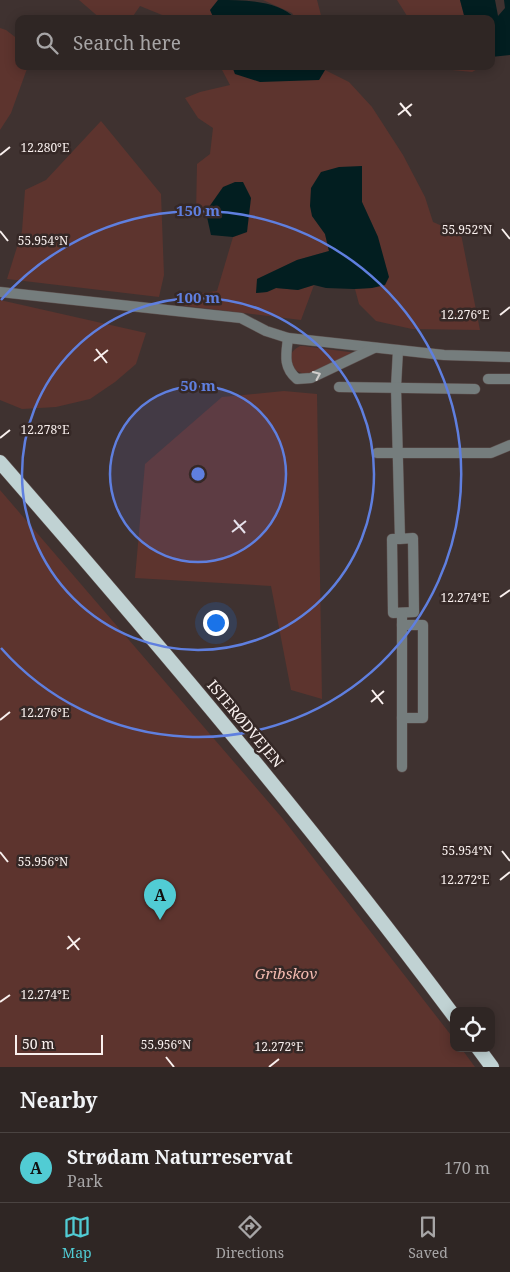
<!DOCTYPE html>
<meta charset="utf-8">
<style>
body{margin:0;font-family:"Noto Serif",serif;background:#3b3231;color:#f1f3f6}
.controls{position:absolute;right:15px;bottom:15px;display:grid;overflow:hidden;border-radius:10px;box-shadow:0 2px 12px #0003}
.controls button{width:45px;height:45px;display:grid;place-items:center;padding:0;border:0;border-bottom:1px solid #4a4341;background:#2f2624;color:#f1f3f6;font:25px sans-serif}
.scale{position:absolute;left:15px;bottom:12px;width:88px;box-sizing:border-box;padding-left:5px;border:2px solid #f9f0ee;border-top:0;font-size:14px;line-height:18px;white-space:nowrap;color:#f9f0ee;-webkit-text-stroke:4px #352826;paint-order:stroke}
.you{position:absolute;left:215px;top:622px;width:18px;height:18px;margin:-12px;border:4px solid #fff;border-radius:50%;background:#1a73e8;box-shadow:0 0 0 8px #1a73e833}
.badge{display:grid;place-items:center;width:32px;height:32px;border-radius:50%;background:#51ccd4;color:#111;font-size:16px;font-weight:700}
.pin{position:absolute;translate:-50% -41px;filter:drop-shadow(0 1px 2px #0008)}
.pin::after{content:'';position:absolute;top:26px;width:18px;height:15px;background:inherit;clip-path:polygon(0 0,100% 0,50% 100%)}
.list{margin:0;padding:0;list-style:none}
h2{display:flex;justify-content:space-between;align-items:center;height:65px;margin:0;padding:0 20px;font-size:21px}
h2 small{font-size:16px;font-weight:400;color:#a7a5a6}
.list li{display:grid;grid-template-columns:32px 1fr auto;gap:15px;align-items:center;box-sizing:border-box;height:70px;padding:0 20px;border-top:1px solid #4a4341}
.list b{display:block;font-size:19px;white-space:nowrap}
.list p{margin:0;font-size:16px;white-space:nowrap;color:#a7a5a6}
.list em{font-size:16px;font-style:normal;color:#a7a5a6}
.icon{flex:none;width:28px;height:28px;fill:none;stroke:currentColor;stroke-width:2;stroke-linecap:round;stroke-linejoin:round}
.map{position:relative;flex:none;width:510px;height:1067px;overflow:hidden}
.search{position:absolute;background:#2f2624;box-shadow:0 2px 12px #0003;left:15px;right:15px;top:15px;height:55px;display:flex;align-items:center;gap:12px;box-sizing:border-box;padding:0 18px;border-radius:10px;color:#a7a5a6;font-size:19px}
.sheet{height:135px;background:#2f2624}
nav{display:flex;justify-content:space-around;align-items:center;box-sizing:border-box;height:70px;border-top:1px solid #4a4341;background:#2f2624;font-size:14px;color:#a7a5a6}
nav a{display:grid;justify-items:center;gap:2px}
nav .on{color:#51ccd4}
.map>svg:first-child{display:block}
.green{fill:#5d342e}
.water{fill:#021e20}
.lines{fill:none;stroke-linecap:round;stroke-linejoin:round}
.minor-casing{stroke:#5d504e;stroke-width:11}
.trunk-casing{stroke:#5d504e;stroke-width:15}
.minor{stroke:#757d7d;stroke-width:10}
.trunk{stroke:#c0d2d3;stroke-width:14}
.oneway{stroke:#d1cecc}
.ticks{fill:none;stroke:#f9f0ee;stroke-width:2}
.ring{fill:none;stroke:#5f7fdf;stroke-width:2.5}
.labels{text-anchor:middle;stroke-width:5;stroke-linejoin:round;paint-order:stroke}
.street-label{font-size:15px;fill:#f9f0ee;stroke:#352826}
.park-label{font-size:15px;font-style:italic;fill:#f4bab0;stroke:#352826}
.ticks-label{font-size:12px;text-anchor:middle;fill:#f9f0ee;stroke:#352826;stroke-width:5;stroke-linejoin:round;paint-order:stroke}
.centre{fill:#5f7fdf;stroke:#352826;stroke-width:2.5}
.ring-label{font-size:15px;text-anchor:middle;font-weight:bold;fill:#5f7fdf;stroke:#352826;stroke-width:5;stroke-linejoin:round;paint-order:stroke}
</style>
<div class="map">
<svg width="510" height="1067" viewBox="0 0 510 1067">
<rect width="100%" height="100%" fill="#3f3230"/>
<!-- green -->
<g class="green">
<polygon points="79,0 218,0 211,10 214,19 172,19 140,6 131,19 101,19"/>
<polygon points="263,0 317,0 322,19 296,19 292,13"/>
<polygon points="397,0 460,0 465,19 409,19"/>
<polygon points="0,28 6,30 19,40 19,66 28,66 11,113 0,130"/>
<polygon points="199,66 232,66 235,74 319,80 325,70 349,82 372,107 403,155 425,197 433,222 461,234 480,330 412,329 376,321 359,304 355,289 372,288 378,237 362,202 361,166 312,216 325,234 329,251 297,260 257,279 257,293 267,292 276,288 298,290 314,285 301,320 178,305 179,296 217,291 233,237 247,232 209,207 207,217 196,214 197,164 210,154 213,128 198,118 185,98 200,92 230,85 221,68 201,68"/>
<polygon points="441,66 483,66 472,72 442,69"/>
<polygon points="101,121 161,194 164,275 159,297 7,279 22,231 25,190 46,180"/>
<polygon points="0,300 146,333 136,364 115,382 90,399 56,407 22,409 0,400"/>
<path d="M 300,346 L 303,346 L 357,353 L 309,374 C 289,374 283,354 300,346 Z"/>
<polygon points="284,391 317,394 322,699 291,690 271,586 135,578 145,464 222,397"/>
<polygon points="0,490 283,819 454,1039 454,1048 461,1048 475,1067 0,1067"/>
</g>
<!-- water -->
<g class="water">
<path d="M 218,0 C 244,0 278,0 296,19 L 214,19 L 210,10 Z"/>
<polygon points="460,0 495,0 498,16 505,8 504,0 510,0 510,55 491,57 491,19 465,19"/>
<polygon points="232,66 323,66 325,70 319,80 260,82 235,74"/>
<polygon points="362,166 362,202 378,237 389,277 385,285 372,288 354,289 326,288 314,285 298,290 276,288 267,292 256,293 257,279 297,260 329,251 325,234 312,216 310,206 311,188 321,172 339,167"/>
<polygon points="235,182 243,182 251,198 247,232 233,237 211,235 207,217 209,207 223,187"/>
</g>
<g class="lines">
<!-- minor casing -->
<g class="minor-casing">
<g id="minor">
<polyline points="0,292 241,318 266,331 288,338 444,355 510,357"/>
<path d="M 288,338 C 286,355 283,367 297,379 L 311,378 L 374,348"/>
<polyline points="398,350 396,387 400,539 392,539 393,613 414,612 413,538 400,539"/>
<polyline points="488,379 510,379"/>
<polyline points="339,387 475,389"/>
<polyline points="377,453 491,453 510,445"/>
<polyline points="402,718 423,718 423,625 402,625"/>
<polyline points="402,767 402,613"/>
</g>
</g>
<!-- trunk casing -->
<g class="trunk-casing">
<g id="trunk">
<path d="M 0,462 C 157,642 311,824 454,1016"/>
<polyline points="478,1048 492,1067"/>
</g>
</g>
<!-- minor -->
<use href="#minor" class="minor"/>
<!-- trunk -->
<use href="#trunk" class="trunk"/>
</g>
<!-- one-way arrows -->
<defs><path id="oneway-chevron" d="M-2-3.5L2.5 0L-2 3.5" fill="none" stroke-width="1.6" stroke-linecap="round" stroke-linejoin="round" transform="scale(1.25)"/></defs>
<use class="oneway" href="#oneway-chevron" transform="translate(317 375) rotate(-24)"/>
<!-- ticks -->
<path class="ticks" d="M 400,103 L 411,116M 398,115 L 412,104M 0,155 L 10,147M 502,229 L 510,239M 0,231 L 8,241M 500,315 L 510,307M 96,349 L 107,363M 94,361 L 108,350M 0,438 L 10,430M 234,520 L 245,533M 232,532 L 246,521M 500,597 L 510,590M 372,690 L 383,704M 371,702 L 384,691M 0,720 L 10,712M 502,851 L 510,861M 0,852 L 8,862M 500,880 L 510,872M 68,936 L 79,950M 67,949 L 80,938M 0,1002 L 10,995M 166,1057 L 174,1067M 269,1067 L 279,1059"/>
<!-- distance rings -->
<circle cx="198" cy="474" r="88" fill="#5f7fdf" fill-opacity=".12"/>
<g class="ring">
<circle cx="198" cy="474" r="88"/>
<circle cx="198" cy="474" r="176"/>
<path d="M1 300A263 263 0 1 1 1 648"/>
</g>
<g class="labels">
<!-- street labels -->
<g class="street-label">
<text transform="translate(245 724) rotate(50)" y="5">ISTERØDVEJEN</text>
</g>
<!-- park labels -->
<g class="park-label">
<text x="286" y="979">Gribskov</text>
</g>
</g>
<g class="ticks-label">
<text x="45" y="152">12.280°E</text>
<text x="467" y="234">55.952°N</text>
<text x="43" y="245">55.954°N</text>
<text x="465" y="319">12.276°E</text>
<text x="45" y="434">12.278°E</text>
<text x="465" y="602">12.274°E</text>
<text x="45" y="717">12.276°E</text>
<text x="467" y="855">55.954°N</text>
<text x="43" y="866">55.956°N</text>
<text x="465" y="884">12.272°E</text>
<text x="45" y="999">12.274°E</text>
<text x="166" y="1049">55.956°N</text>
<text x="279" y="1051">12.272°E</text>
</g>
<circle cx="198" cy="474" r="8" class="centre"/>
<g class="ring-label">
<text x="198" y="216">150 m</text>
<text x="198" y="303">100 m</text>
<text x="198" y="391">50 m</text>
</g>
</svg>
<div class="controls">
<button><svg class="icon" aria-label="locate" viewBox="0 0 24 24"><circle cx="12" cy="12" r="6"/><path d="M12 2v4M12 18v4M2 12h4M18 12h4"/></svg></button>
</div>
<div class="scale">50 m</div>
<div class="you"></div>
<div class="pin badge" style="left:160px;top:920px">A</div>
<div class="search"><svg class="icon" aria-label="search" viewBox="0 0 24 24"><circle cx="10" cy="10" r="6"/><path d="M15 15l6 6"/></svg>Search here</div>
</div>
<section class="sheet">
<h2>Nearby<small></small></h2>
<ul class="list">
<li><span class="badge">A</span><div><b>Strødam Naturreservat</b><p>Park</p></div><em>170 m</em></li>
</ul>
</section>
<nav>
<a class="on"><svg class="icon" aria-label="map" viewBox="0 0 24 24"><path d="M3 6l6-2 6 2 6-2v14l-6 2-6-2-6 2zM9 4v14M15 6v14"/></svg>Map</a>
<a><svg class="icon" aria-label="directions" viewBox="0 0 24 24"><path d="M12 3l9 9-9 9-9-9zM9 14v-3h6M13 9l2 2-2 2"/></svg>Directions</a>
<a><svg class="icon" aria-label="saved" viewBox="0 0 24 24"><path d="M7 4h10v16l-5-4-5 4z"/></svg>Saved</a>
</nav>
